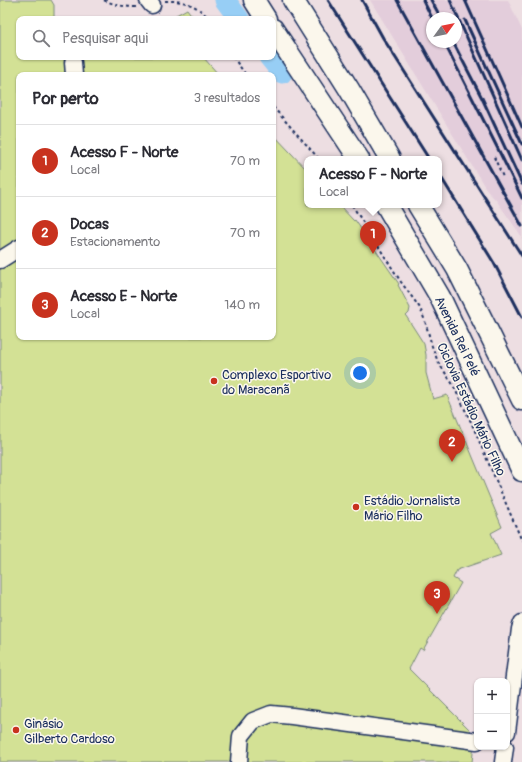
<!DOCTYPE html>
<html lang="pt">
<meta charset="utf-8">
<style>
body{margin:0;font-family:Pangolin,sans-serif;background:#f2f2f3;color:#2b2b33}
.controls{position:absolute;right:12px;bottom:12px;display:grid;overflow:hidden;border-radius:8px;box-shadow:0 1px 3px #0004}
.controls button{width:36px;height:36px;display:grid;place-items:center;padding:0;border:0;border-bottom:1px solid #e1e1e2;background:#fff;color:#2b2b33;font:20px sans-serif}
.compass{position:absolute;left:426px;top:12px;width:36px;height:36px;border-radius:50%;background:#fff;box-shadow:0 1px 3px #0004;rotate:57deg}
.you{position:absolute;left:360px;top:373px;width:14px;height:14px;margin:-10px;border:3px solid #fff;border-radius:50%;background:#1a73e8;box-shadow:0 0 0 6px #1a73e833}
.badge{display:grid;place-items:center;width:26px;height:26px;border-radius:50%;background:#c8321e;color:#fff;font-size:13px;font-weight:700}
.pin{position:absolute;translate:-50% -33px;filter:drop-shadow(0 1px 2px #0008)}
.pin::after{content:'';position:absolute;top:21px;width:14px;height:12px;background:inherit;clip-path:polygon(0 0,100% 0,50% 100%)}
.popup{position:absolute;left:304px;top:156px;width:138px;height:52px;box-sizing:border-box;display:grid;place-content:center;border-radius:8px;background:#fff;filter:drop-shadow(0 1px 3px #0005);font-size:13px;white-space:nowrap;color:#7c7c81}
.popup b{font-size:15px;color:#2b2b33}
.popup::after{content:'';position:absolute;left:50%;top:100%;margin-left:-8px;border:8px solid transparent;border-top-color:#fff}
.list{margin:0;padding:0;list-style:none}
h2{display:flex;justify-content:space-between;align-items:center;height:52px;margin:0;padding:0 16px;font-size:17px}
h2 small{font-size:13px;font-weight:400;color:#7c7c81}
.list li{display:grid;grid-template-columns:26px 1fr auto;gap:12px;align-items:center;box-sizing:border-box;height:72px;padding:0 16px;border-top:1px solid #e1e1e2}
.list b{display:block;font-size:15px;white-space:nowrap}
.list p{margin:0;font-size:13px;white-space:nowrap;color:#7c7c81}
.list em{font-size:13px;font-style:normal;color:#7c7c81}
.icon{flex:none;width:22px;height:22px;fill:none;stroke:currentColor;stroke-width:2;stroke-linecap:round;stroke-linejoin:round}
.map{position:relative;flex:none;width:522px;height:762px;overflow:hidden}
.search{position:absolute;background:#fff;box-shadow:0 1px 3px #0004;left:16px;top:16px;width:260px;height:44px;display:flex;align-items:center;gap:10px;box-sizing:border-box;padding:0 14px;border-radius:8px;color:#7c7c81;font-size:15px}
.panel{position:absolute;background:#fff;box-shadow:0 1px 3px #0004;left:16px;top:72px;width:260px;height:268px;border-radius:8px}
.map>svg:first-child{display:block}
.built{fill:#e3cddb;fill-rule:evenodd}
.green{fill:#d3e195;stroke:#77887a}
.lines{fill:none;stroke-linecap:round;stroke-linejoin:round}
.river{stroke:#97cef5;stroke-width:21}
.minor-casing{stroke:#1b2f5e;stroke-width:19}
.major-casing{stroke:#1b2f5e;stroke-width:23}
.path{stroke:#1b2f5e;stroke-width:2;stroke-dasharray:3 3;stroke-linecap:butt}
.minor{stroke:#fbf7ec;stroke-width:16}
.major{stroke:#fbf7ec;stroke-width:20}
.rail{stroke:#1b2f5e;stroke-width:3}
.poi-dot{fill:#c8321e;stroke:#fbf7ec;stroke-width:1.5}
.labels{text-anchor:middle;stroke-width:3;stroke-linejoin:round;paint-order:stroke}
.street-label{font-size:13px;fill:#1b2f5e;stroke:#fbf7ec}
.poi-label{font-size:13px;fill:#1b2f5e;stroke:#fbf7ec;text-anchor:start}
</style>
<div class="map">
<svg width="522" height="762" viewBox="0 0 522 762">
<rect width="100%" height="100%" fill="#eddee2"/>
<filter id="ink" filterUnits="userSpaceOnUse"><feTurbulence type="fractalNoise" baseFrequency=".025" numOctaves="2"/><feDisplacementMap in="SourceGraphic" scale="8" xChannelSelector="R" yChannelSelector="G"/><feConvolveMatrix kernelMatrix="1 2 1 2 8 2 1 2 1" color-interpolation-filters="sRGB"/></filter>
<g filter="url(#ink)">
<!-- built -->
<path class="built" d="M 370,0 L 508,0 L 522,30 L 522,239 L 520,234 L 496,200 L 488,192 ZM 432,18 L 456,18 L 456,42 L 432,42 Z"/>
<!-- green -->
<g class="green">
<polygon points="0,0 51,0 54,5 54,19 19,19 19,57 64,57 65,61 78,63 77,57 203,57 219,75 19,75 19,337 273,337 273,134 307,170 307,205 339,205 354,221 355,220 399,284 398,285 410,308 409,313 406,316 424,344 426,355 426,373 433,399 447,395 502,527 491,533 501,555 457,570 453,578 461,583 423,650 420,648 409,669 475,735 472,762 0,762"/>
<polygon points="187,9 193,17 191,19 169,19"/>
</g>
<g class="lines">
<!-- river -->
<g class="river">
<polyline points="225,0 239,19"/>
<polyline points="269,57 282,73"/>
</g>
<!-- minor casing -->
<g class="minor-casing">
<g id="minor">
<polyline points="148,0 152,5"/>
<polyline points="73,62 74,75"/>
<polyline points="0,260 19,248"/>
<polyline points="507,732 520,629 522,623"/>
<polyline points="239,762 241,736 253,721 271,714 292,716 477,741"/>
<polyline points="503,762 505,747"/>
</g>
</g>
<!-- major casing -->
<g class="major-casing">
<g id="major">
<polyline points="254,0 266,19"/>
<polyline points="293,0 349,89 390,159"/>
<polyline points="273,29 359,159"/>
<polyline points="386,205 440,297 522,471"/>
<polyline points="418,205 457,269 490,335 522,400"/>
</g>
</g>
<!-- path -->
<g class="path">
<path d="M 104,0 C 114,5 125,7 137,7"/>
<path d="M 165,1 C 183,0 198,5 209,19"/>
<polyline points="233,57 246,75"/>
<polyline points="273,107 319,159"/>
<polyline points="494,157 503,177"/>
<polyline points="352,205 401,282 420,308 425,321 432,346 438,362 452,383 471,422 522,541"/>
</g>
<!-- minor -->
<use href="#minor" class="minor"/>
<!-- major -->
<use href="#major" class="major"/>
<!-- rail -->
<g class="rail">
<polyline points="328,0 429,159"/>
<polyline points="362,0 383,38 522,256"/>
<polyline points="397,0 522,226"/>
<polyline points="423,0 432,18"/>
<polyline points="431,0 441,18"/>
<polyline points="450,0 522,160"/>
<polyline points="465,0 522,127"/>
<polyline points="465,20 522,144"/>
<polyline points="444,42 499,151 522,198"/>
<polyline points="453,42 482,98 522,184"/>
<polyline points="439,174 494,263 522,317"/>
</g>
</g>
</g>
<!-- markers -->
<g class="poi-dot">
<circle cx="214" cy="381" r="4"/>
<circle cx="356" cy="507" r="4"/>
<circle cx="16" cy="730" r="4"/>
</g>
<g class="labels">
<!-- street labels -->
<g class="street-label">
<text transform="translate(458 336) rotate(64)" y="5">Avenida Rei Pelé</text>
<text transform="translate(472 409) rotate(65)" y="5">Ciclovia Estádio Mário Filho</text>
</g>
<!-- poi labels -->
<g class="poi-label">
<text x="222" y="379">Complexo Esportivo<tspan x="222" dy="15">do Maracanã</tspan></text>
<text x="364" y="505">Estádio Jornalista<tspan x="364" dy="15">Mário Filho</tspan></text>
<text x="24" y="728">Ginásio<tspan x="24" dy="15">Gilberto Cardoso</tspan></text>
</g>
</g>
</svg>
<div class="controls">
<button>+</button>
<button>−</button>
</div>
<svg class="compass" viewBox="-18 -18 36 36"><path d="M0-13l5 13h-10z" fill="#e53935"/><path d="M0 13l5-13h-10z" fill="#7c7c81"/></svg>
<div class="you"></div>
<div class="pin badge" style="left:373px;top:254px">1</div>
<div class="popup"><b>Acesso F - Norte</b>Local</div>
<div class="pin badge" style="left:452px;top:462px">2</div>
<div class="pin badge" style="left:437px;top:614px">3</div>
<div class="search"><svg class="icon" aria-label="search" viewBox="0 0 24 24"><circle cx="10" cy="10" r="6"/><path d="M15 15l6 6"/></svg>Pesquisar aqui</div>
<section class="panel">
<h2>Por perto<small>3 resultados</small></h2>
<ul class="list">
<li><span class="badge">1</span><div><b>Acesso F - Norte</b><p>Local</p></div><em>70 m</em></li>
<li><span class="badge">2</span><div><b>Docas</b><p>Estacionamento</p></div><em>70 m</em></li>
<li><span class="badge">3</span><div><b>Acesso E - Norte</b><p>Local</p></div><em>140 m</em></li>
</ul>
</section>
</div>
